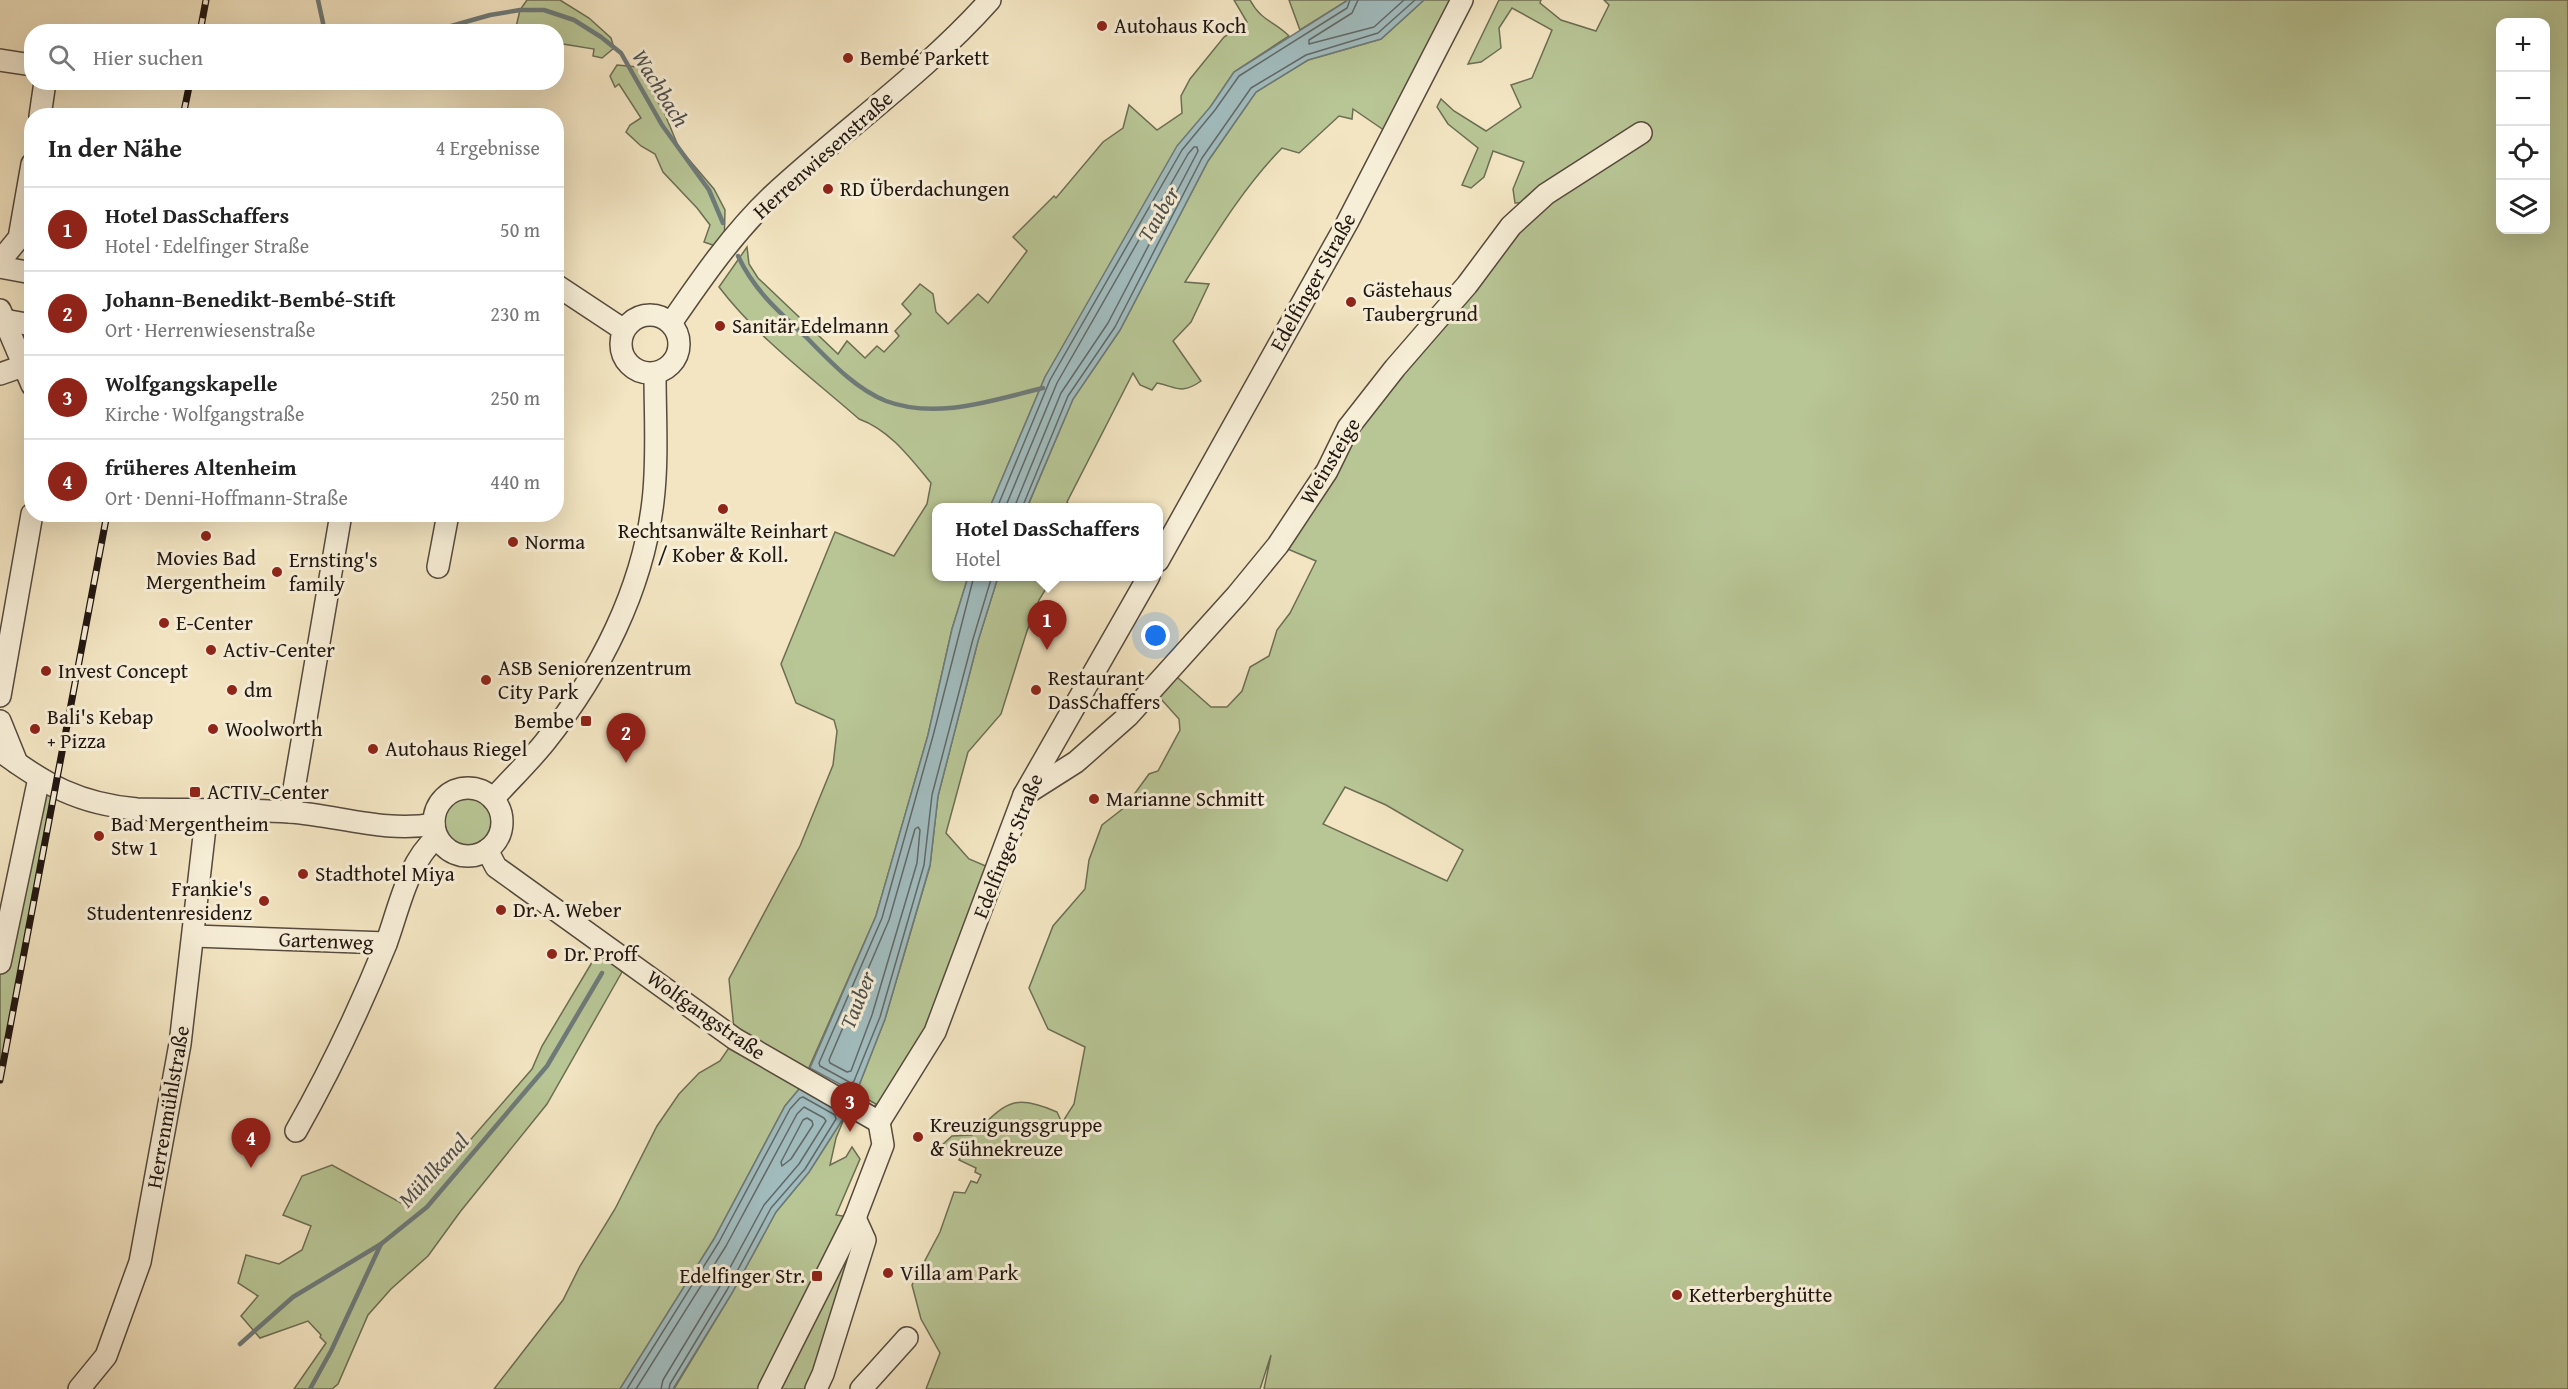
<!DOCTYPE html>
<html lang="de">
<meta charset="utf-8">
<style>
body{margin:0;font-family:"Gentium Book Plus",serif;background:#f6f6f6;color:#222}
.controls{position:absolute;right:18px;top:18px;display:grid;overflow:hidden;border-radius:12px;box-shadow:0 6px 24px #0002}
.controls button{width:54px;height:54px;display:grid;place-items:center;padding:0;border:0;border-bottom:2px solid #e0e0e0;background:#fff;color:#222;font:30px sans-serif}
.you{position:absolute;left:1156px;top:636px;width:21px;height:21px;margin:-15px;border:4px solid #fff;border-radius:50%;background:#1a73e8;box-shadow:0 0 0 9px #1a73e833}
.badge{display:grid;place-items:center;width:39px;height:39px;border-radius:50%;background:#8f2418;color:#fff;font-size:20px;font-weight:700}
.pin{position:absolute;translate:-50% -50px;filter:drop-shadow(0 2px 3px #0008)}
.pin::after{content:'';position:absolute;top:32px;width:21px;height:18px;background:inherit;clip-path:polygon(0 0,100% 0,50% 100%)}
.popup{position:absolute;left:932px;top:503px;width:231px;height:78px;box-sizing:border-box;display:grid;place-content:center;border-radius:12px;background:#fff;filter:drop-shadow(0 2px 4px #0005);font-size:20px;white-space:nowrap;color:#767676}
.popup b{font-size:22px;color:#222}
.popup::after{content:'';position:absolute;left:50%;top:100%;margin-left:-12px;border:12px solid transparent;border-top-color:#fff}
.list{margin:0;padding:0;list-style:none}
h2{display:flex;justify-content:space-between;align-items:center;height:78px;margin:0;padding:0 24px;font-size:26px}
h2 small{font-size:20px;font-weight:400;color:#767676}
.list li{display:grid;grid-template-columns:39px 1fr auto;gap:18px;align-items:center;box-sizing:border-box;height:84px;padding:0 24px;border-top:2px solid #e0e0e0}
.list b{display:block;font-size:22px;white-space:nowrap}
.list p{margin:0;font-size:20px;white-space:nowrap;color:#767676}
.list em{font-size:20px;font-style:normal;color:#767676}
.icon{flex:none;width:33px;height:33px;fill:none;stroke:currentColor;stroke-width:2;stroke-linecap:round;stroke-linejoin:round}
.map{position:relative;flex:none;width:2568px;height:1389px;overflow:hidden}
.search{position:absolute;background:#fff;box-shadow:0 6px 24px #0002;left:24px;top:24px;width:540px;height:66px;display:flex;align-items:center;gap:15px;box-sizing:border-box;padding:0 21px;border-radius:24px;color:#767676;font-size:22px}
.panel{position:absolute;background:#fff;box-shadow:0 6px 24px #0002;left:24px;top:108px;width:540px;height:414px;border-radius:24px}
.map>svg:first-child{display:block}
.green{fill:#b8c595;stroke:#6c6e53;stroke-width:1.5;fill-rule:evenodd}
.water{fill:#a1bcbe;stroke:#6e7a79;stroke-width:1.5}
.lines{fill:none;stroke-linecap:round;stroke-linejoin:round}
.shore{stroke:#616968;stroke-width:1.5}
.stream{stroke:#6e7a79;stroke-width:4.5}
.minor-casing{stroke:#564a3d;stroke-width:24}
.minor{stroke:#f7eed7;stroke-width:21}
.rail-casing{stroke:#211611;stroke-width:7}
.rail{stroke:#f7eed7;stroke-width:4.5;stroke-dasharray:14;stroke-linecap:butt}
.poi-dot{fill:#8f2418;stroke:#f7eed7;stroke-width:2}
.labels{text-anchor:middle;stroke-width:6;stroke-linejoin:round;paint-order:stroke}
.poi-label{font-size:21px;fill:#211611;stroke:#f7eed7;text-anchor:start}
.street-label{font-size:21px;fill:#211611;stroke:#f7eed7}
.water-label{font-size:22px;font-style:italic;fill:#4e504e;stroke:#f7eed7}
</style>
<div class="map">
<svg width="2568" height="1389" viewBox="0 0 2568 1389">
<rect width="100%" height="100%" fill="#f3e5c2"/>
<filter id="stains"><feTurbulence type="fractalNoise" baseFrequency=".00333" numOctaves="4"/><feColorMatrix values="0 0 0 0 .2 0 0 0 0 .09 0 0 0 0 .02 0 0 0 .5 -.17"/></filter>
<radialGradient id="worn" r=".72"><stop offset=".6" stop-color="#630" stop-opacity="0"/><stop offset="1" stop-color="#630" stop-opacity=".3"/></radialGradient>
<!-- green -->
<g class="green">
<polygon points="527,0 560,0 589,18 611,38 614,48 602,58 593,56 594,49 557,43 556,32 523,31 524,29 516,27 520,10"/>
<path d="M 1234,0 L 1250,0 C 1261,21 1274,21 1289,36 L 1234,72 L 1211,106 L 1104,276 L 1045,377 L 990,507 L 936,508 L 936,576 L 968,577 L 952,629 L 928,735 L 876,916 L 800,1088 L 785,1106 L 714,1239 L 620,1389 L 494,1389 L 563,1300 L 580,1266 L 615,1209 L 657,1126 L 679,1094 L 699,1073 L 720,1061 L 735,1039 L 729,979 L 800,846 L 833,765 L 837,731 L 834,720 L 796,703 L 781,664 L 835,532 L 894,556 L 927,504 L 931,483 C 911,459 890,430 859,419 C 811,377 758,338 719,287 L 747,247 L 749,264 L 758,278 L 838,354 L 847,341 L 865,358 L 877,346 L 884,352 L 899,336 L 895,331 L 911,314 L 902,304 L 920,284 L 933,294 L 936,312 L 948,324 L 978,294 L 988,303 L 1027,251 L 1013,237 L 1054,196 L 1056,198 L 1103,142 L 1123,128 L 1129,105 L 1157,130 L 1182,113 L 1181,96 L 1190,79 L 1224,37 L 1247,22 Z"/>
<polygon points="1289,0 1348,0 1300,30"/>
<path d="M 1424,0 L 1462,0 L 1391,135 L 1353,109 L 1352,119 L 1339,116 L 1299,153 L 1282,148 C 1243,188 1215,235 1185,282 L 1209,284 L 1191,322 L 1173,341 L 1201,381 C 1181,395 1177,387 1157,383 L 1152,390 L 1140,385 L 1133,373 L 1067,502 L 1071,507 L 1027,508 L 1073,399 L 1120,330 L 1208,161 L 1256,92 L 1308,60 L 1381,39 Z"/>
<path d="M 1499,0 L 1541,0 L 1540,3 L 1561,20 L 1596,31 L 1609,5 L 1604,0 L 2568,0 L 2568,1389 L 1264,1389 L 1271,1355 L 1260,1389 L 926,1389 L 940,1353 L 921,1319 L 912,1285 L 940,1232 L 954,1192 L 965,1193 L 971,1181 L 977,1183 L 981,1175 L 975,1172 L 976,1168 L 959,1160 L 962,1155 L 942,1145 L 952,1136 L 972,1135 C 1006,1104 1011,1092 1057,1112 L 1062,1123 L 1074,1104 L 1085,1047 L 1048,1029 L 1029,988 L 1053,926 L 1085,889 L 1089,860 L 1102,825 L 1125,807 L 1149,774 L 1158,771 L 1180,730 L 1179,719 L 1152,689 L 1169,670 L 1211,707 L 1227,707 L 1242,691 L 1250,667 L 1269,656 L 1277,630 L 1290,613 L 1316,561 L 1278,545 L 1327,471 L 1536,202 L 1515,203 L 1513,189 L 1524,162 L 1493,151 L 1484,177 L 1471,188 L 1462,185 L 1478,148 L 1448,124 L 1437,107 L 1441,99 L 1454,111 L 1486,131 L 1521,107 L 1511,85 L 1532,78 L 1552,30 L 1512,8 L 1499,28 L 1501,48 L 1481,62 L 1468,64 ZM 2500,22 L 2546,22 L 2546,230 L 2500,230 ZM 1345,787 L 1386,805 L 1463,850 L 1447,881 L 1323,824 Z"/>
<polygon points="617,65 638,67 664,112 679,148 714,189 725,210 724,249 704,242 710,225 697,208 663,172 655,154 641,146 626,132 630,125 641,118 619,84 615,87 610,76"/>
<polygon points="998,577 1053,577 1039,600 1027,631 1001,714 968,752 946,833 969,859 995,870 935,1032 879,1122 868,1116 876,1104 856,1093 885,1019 930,866 938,796 978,641"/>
<polygon points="39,778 56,788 0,1080 0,963"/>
<circle cx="468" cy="822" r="34"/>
<polygon points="604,956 622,972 547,1104 460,1212 428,1256 391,1289 368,1315 338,1384 332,1389 294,1389 326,1343 320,1337 321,1335 308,1321 260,1338 241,1316 258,1296 238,1283 246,1255 279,1264 302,1250 311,1226 283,1215 302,1176 332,1165 401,1203 431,1185 532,1069 542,1046 594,959"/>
<polygon points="846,1114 836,1138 830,1165 846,1157 852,1147 860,1159 836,1215 855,1218 865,1240 816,1389 674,1389 732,1293 776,1212 809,1172"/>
</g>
<!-- water -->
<g class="water">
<polygon points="1348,0 1424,0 1381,39 1308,60 1256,92 1208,161 1120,330 1073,399 1027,507 990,507 1045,377 1177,146 1211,106 1234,72"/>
<polygon points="968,577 998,577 978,641 938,796 930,865 885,1019 856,1093 810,1068 876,916 928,735 952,629"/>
<polygon points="800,1088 846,1114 809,1172 776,1212 732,1293 673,1389 620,1389 714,1239 785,1106"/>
</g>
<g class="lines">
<!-- shore -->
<g class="shore">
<polyline points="1358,0 1352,13 1309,40 1309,44 1374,27 1404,0"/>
<polyline points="997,508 1050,380 1182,150 1215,110 1239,76 1347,8 1350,0"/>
<polyline points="1005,508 1057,383 1188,154 1194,147 1197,147 1198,151 1108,323 1061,393 1014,508"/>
<polyline points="1022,508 1068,396 1115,327 1202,158 1251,88 1306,55 1378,33 1415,0"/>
<polyline points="974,576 933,736 882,918 819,1063 820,1066 851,1083 854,1081 880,1017 924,865 932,795 973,639 992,576"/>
<polygon points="918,827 920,830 917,863 872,1015 851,1071 847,1072 830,1063 829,1060 889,920 915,829"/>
<polygon points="807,1118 812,1121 813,1125 791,1159 782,1166 781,1162 803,1120"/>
<polyline points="627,1389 719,1242 790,1109 800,1098 803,1097 835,1115 836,1119 805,1169 771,1208 727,1290 670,1384 669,1389"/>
<polyline points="636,1389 726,1246 797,1114 804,1107 824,1118 826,1121 799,1164 764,1205 720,1286 663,1380 661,1389"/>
</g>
<!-- stream -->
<g class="stream">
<polyline points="318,0 325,32"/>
<polyline points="430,32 490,15 520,10 544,10 574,20 601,37 621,53 662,125 709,190 723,223"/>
<path d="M 738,256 C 754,290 778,311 805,336 C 829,360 854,388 886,401 C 937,420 993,400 1043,388"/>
<polyline points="240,1344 293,1297 381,1244 427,1207 547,1066 602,973"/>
<polyline points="310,1389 331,1351 381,1244"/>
</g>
<!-- minor casing -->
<g class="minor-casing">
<g id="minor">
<polyline points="0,60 32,65"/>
<polyline points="40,116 45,82"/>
<polyline points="0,261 19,238 32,164"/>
<polyline points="0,267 32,273"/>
<polyline points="556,285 624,330"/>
<polyline points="0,310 32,385"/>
<circle cx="650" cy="344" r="29"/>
<polyline points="4,320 32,325"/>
<path d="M 671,323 C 702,278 733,233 773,195 C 844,129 925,73 990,0"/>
<polyline points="0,374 23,366"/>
<polyline points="1158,561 1347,223 1462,0"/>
<polyline points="438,567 448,514"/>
<polyline points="0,696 32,514"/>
<polyline points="0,721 17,763"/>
<path d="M 0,751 C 46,785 79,804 137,809 C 188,810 239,809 289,812 C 337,815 385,833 434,824"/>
<circle cx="468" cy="822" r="34"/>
<polyline points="1024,795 1076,762 1128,716 1237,595 1278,545 1327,471 1348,428 1395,368 1467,285 1511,226 1546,194 1641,133"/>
<path d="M 493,799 C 510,780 529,762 545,742 C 600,673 643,589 653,501 C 658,460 655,415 655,374"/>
<polyline points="290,812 341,514"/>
<polyline points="487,850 496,867 735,1039 879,1122"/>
<polyline points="194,936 386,943"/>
<polyline points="0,963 39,778"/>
<polyline points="879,1122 935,1032 1024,795 1149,576"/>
<path d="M 296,1131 C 330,1071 360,1008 386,944 C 399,909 407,863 437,837"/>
<polyline points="79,1389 106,1356 140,1262 180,1044 207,810"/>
<polyline points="769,1389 855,1218 883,1145 879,1122"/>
<polyline points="816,1389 823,1374 865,1240 855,1218"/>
<polyline points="861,1389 907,1338"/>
</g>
</g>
<!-- minor -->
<use href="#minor" class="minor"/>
<!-- rail casing -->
<g class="rail-casing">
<g id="rail">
<polyline points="200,32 206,0"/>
<polyline points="183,116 190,82"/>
<polyline points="0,1080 107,514"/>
</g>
</g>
<!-- rail -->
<use href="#rail" class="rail"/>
</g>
<!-- markers -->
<g class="poi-dot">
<circle cx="1102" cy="26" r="6"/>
<circle cx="848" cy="58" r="6"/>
<circle cx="828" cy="189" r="6"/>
<circle cx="1351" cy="302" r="6"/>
<circle cx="720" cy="326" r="6"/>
<circle cx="723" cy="509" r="6"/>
<circle cx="206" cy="536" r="6"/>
<circle cx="513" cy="542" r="6"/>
<circle cx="277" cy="572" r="6"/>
<circle cx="164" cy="623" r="6"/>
<circle cx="211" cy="650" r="6"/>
<circle cx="46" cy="671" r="6"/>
<circle cx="486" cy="680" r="6"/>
<circle cx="232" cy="690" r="6"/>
<circle cx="1036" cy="690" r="6"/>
<rect x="580" y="715" width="12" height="12" rx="3"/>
<circle cx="35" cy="729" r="6"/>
<circle cx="213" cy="729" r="6"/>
<circle cx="373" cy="749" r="6"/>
<rect x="189" y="786" width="12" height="12" rx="3"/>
<circle cx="1094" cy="799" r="6"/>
<circle cx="99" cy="836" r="6"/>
<circle cx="303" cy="874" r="6"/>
<circle cx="264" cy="901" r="6"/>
<circle cx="501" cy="910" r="6"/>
<circle cx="552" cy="954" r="6"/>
<circle cx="918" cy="1137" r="6"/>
<circle cx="888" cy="1273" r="6"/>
<rect x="811" y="1270" width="12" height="12" rx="3"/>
<circle cx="1677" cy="1295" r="6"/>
</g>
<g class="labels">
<!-- poi labels -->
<g class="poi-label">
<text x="1114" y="33">Autohaus Koch</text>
<text x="860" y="65">Bembé Parkett</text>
<text x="840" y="196">RD Überdachungen</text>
<text x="1363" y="297">Gästehaus<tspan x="1363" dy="24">Taubergrund</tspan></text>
<text x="732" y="333">Sanitär Edelmann</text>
<text x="723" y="538" text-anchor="middle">Rechtsanwälte Reinhart<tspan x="723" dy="24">/ Kober &amp; Koll.</tspan></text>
<text x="525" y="549">Norma</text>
<text x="206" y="565" text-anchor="middle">Movies Bad<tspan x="206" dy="24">Mergentheim</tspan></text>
<text x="289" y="567">Ernsting's<tspan x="289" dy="24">family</tspan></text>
<text x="176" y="630">E-Center</text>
<text x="223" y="657">Activ-Center</text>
<text x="498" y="675">ASB Seniorenzentrum<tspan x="498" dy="24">City Park</tspan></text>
<text x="58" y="678">Invest Concept</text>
<text x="1048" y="685">Restaurant<tspan x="1048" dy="24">DasSchaffers</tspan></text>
<text x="244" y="697">dm</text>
<text x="47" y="724">Bali's Kebap<tspan x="47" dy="24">+ Pizza</tspan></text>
<text x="574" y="728" text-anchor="end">Bembe</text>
<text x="225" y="736">Woolworth</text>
<text x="385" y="756">Autohaus Riegel</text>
<text x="207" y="799">ACTIV-Center</text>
<text x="1106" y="806">Marianne Schmitt</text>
<text x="111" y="831">Bad Mergentheim<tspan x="111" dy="24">Stw 1</tspan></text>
<text x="315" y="881">Stadthotel Miya</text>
<text x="252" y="896" text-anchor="end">Frankie's<tspan x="252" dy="24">Studentenresidenz</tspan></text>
<text x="513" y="917">Dr. A. Weber</text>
<text x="564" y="961">Dr. Proff</text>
<text x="930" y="1132">Kreuzigungsgruppe<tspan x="930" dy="24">&amp; Sühnekreuze</tspan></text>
<text x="900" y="1280">Villa am Park</text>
<text x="805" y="1283" text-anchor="end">Edelfinger Str.</text>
<text x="1689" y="1302">Ketterberghütte</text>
</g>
<!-- street labels -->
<g class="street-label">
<text transform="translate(823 155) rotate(-42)" y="7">Herrenwiesenstraße</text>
<text transform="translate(1313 282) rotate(-61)" y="7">Edelfinger Straße</text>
<text transform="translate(1330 461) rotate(-59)" y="7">Weinsteige</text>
<text transform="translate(1008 846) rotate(-68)" y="7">Edelfinger Straße</text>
<text transform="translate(326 941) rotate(2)" y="7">Gartenweg</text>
<text transform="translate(706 1015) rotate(35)" y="7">Wolfgangstraße</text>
<text transform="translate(168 1107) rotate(-80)" y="7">Herrenmühlstraße</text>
</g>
<!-- water labels -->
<g class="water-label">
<text transform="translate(661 88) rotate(58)" y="8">Wachbach</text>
<text transform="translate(1158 214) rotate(-59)" y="8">Tauber</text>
<text transform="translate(857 1000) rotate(-68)" y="8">Tauber</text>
<text transform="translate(433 1170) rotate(-47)" y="8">Mühlkanal</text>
</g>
</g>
<rect width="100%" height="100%" filter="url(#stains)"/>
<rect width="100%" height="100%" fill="url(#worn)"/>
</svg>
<div class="controls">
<button>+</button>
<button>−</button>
<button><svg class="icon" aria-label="locate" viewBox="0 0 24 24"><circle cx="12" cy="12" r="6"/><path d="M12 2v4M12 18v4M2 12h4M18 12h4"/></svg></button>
<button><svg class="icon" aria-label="layers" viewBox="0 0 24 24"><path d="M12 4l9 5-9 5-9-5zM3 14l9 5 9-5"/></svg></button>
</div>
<div class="you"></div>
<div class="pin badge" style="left:1047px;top:650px">1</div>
<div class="popup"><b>Hotel DasSchaffers</b>Hotel</div>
<div class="pin badge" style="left:626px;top:763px">2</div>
<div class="pin badge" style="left:850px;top:1132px">3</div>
<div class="pin badge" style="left:251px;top:1168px">4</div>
<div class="search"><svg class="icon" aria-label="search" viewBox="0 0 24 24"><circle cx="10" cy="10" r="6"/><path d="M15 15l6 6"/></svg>Hier suchen</div>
<section class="panel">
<h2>In der Nähe<small>4 Ergebnisse</small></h2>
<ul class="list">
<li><span class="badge">1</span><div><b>Hotel DasSchaffers</b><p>Hotel · Edelfinger Straße</p></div><em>50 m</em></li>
<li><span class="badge">2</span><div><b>Johann-Benedikt-Bembé-Stift</b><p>Ort · Herrenwiesenstraße</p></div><em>230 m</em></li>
<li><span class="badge">3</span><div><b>Wolfgangskapelle</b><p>Kirche · Wolfgangstraße</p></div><em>250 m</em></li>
<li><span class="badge">4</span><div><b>früheres Altenheim</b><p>Ort · Denni-Hoffmann-Straße</p></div><em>440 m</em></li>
</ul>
</section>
</div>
